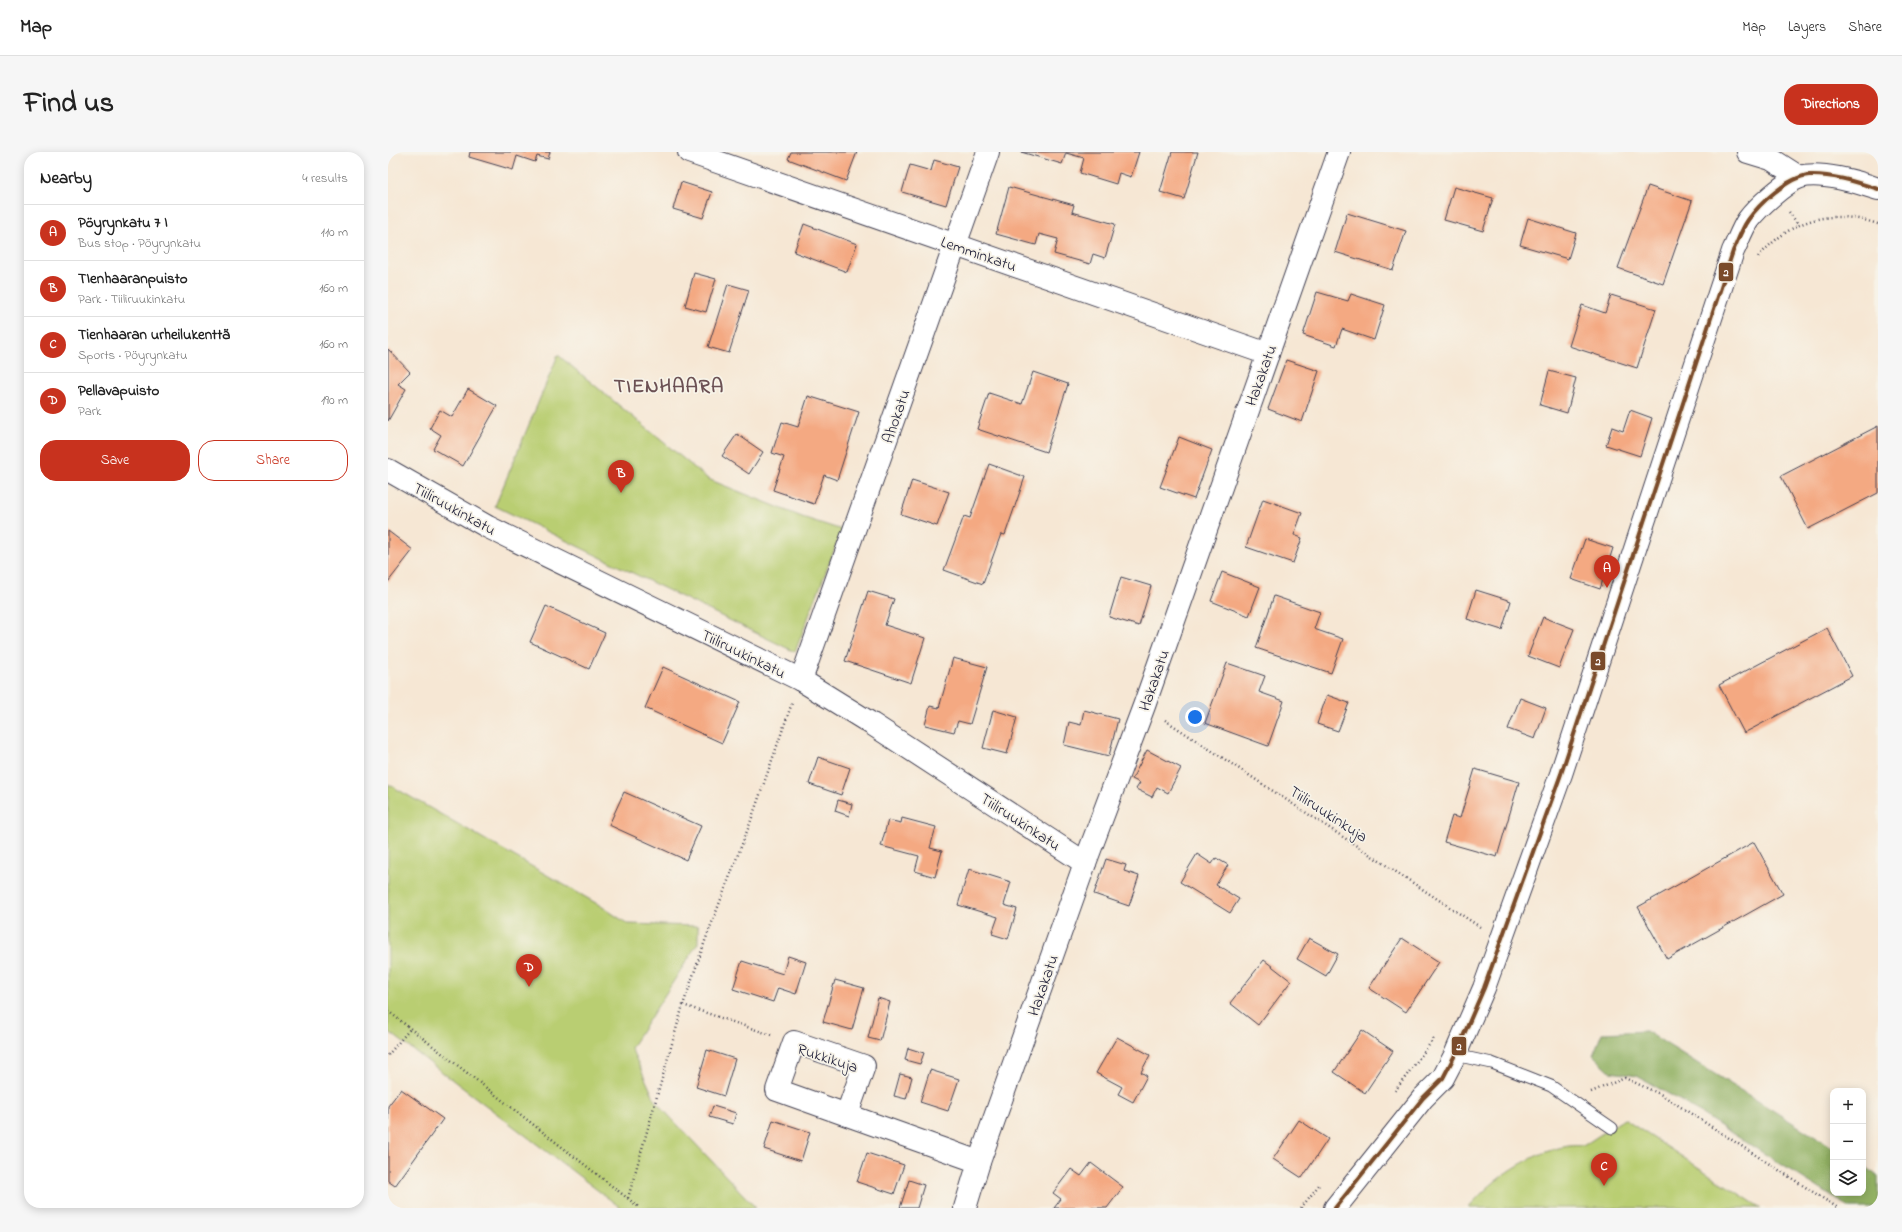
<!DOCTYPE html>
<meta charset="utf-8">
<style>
body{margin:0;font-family:"Indie Flower",sans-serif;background:#f6f6f6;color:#222}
.controls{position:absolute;right:12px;bottom:12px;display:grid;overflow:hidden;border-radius:8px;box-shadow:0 2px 10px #0003}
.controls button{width:36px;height:36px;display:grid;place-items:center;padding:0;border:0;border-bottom:1px solid #e0e0e0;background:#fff;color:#222;font:20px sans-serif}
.you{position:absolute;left:807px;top:565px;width:14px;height:14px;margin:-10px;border:3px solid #fff;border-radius:50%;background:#1a73e8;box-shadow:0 0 0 6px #1a73e833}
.badge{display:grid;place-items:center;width:26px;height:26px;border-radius:50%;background:#c8321e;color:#fff;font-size:13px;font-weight:700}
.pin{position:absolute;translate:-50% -33px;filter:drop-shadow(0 1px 2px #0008)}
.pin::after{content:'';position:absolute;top:21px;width:14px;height:12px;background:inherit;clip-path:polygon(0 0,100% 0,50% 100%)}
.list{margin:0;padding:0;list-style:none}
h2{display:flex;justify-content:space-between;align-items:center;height:52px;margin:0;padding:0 16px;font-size:17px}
h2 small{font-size:13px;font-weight:400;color:#767676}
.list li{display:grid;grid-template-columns:26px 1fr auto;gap:12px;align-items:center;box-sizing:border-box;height:56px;padding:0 16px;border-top:1px solid #e0e0e0}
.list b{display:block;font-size:15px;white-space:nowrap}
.list p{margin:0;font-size:13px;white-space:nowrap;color:#767676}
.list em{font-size:13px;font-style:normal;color:#767676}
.actions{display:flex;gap:8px;padding:12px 16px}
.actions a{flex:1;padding:9px 0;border:1px solid #c8321e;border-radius:16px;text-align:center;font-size:14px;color:#c8321e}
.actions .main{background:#c8321e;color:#fff}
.icon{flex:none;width:22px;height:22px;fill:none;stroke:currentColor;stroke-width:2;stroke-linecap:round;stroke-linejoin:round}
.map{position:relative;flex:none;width:1490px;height:1056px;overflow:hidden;border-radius:16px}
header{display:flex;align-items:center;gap:24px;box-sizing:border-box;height:56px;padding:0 20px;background:#fff;border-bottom:1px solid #e0e0e0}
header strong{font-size:19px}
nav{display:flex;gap:22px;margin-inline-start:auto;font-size:14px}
.intro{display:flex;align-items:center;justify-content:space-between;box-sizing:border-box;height:96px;padding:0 24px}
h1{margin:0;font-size:28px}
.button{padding:10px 18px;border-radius:16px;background:#c8321e;color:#fff;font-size:14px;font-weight:700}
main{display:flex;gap:24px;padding:0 24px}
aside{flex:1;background:#fff;border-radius:16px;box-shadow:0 2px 10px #0003}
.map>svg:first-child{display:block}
.green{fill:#b9ce72;stroke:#6e7856}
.forest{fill:#92b164;stroke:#5a6a50}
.building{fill:#f4a982}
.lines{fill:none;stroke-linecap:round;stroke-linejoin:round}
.lane-casing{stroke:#424052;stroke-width:13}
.street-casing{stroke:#424052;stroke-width:24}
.path{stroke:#424052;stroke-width:2.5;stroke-dasharray:1 3;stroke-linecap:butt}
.lane{stroke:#fff;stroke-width:11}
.street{stroke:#fff;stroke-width:22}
.bus-1-casing{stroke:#f7f3e8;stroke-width:7}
.bus-1{stroke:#7a4b2a;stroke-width:4}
.labels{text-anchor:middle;stroke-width:3.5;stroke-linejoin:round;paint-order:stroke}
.street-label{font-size:16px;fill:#22223b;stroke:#f7f3e8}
.district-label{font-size:20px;font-weight:bold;letter-spacing:1px;fill:#6c5154;stroke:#f7f3e8}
.line-badge{stroke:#f7f3e8;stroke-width:1.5}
.badge-label{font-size:11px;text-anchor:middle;font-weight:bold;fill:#fff}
</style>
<header>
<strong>Map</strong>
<nav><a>Map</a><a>Layers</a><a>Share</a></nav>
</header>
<div class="intro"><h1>Find us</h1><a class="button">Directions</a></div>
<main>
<aside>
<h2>Nearby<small>4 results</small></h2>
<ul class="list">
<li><span class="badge">A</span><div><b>Pöyrynkatu 7 I</b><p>Bus stop · Pöyrynkatu</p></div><em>110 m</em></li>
<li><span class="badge">B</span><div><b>TIenhaaranpuisto</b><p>Park · Tiiliruukinkatu</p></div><em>160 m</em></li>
<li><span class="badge">C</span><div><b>Tienhaaran urheilukenttä</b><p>Sports · Pöyrynkatu</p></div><em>160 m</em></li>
<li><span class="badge">D</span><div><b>Pellavapuisto</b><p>Park</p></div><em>190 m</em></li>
</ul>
<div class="actions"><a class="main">Save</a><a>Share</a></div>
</aside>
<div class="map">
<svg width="1490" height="1056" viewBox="0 0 1490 1056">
<rect width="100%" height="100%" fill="#f7f3e8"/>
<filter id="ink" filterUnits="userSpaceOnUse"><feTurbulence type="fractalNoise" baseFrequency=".025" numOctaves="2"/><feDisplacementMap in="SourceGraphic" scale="8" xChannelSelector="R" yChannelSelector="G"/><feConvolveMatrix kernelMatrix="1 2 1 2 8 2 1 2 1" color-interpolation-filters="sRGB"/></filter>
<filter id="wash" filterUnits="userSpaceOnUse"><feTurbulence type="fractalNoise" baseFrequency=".012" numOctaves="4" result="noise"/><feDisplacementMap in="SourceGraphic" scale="16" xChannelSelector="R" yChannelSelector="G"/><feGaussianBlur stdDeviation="0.9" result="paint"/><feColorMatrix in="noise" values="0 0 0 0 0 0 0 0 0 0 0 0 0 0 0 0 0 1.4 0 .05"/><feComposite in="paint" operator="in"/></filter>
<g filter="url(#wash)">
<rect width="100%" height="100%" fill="#f6e7d4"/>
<!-- green -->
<g class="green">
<polygon points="170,203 320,327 414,365 454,378 407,500 107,354"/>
<polygon points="0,632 213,754 240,772 310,774 310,791 243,896 268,950 368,1056 233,1056 0,879"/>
<path d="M 1236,967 L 1373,1056 L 1081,1056 C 1101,1027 1160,989 1195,994 Z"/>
</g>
<!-- forest -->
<polygon class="forest" points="1258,879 1445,996 1445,1041 1475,1041 1475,1014 1490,1024 1490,1056 1462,1056 1293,949 1249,924 1223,920 1205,903 1214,881"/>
<g id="blocks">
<!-- building -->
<g class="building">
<polygon points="82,0 162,0 160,7 149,4 147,10 129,4 125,18 81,5"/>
<polygon points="403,0 469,0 458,29 400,7"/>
<polygon points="633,0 751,0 743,25 731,21 728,32 692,21 696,6 678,1 674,12"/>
<polygon points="784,0 810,0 796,47 772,40"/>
<polygon points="546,8 570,15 558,53 514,40 522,13 543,19"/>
<polygon points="293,30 324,40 315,66 285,57"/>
<polygon points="1260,34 1304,49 1275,132 1230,116"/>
<polygon points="621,35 686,53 684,60 727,72 717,106 705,102 702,112 666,102 670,87 651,82 648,93 608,82"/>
<polygon points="1066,35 1105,46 1095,79 1056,68"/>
<polygon points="959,61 1018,79 1005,118 947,100"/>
<polygon points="1140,66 1188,81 1180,107 1132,93"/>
<polygon points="416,72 469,92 459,120 406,100"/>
<polygon points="306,121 328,127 318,160 297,154"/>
<polygon points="340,132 361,138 341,201 320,195"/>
<polygon points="929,140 960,149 963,142 997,153 986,188 954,177 948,194 915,183"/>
<polygon points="1223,143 1268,157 1249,216 1181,194 1194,153 1217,161"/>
<polygon points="0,197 22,220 10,232 18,237 0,269"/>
<polygon points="898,208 931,219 914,270 880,257"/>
<polygon points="1161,219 1188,226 1179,261 1152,253"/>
<polygon points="645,220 680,232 658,300 589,277 601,241 634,252"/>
<polygon points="80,237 109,254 75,314 45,297 53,283 42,276 52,258 64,265"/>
<polygon points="420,244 471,260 449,328 436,323 426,352 385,338 396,305 384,301 394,270 410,275"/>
<polygon points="1242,258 1264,266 1252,304 1218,293 1224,275 1235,279"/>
<polygon points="1490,274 1490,341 1420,377 1393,324"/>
<polygon points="349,282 375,300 361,322 334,304"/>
<polygon points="791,285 824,298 806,347 772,335"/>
<polygon points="601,312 637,325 617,383 613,382 595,432 556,418 576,364 582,366"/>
<polygon points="524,328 561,340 549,374 513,362"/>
<polygon points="875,347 914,361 906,383 914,386 905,411 858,395"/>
<polygon points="0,379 25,398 0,430"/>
<polygon points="1197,387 1225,396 1212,437 1183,427"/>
<polygon points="834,420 872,435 861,464 823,449"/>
<polygon points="733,425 763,434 751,474 721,465"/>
<polygon points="1088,438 1123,449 1114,478 1079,467"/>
<polygon points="480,439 506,447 497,473 537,486 523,531 457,509"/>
<polygon points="886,444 932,460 926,477 955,487 943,521 868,496"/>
<polygon points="158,454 217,481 201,517 142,490"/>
<polygon points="1155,465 1186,477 1171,516 1140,504"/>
<polygon points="1439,476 1464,524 1356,581 1331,533"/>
<polygon points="565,506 599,515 582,572 570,569 566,580 537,573 542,554 551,556"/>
<polygon points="839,511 877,524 871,540 896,549 880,594 817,571"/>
<polygon points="275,515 352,550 334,591 257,556"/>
<polygon points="939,543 961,551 950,579 929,572"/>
<polygon points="1132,546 1158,556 1147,587 1120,577"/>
<polygon points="605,558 629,565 619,602 595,596"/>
<polygon points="696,558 730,567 721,604 676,593 681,570 693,573"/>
<polygon points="759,598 793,616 780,641 769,635 764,645 748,637 752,631 744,627"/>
<polygon points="430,605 462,616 453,643 421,632"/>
<polygon points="1087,617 1131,630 1109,705 1056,690 1064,664 1072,666"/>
<polygon points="236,640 313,674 298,708 221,673"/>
<polygon points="450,648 464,652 461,664 447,659"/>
<polygon points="514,666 548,675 542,696 554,699 547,725 527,719 531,704 493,694 500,668 513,671"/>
<polygon points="1366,690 1395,742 1279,807 1250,755"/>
<polygon points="809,702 824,712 828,706 840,713 828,733 851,747 842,761 792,730"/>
<polygon points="718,707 738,713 736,719 751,724 741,754 706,742"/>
<polygon points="581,717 623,730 616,753 629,757 620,787 604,782 610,765 570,753"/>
<polygon points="921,786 950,802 938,824 909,807"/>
<polygon points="1014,786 1051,810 1018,860 981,836"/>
<polygon points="400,804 418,810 408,842 390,836 385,850 345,837 354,809 395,822"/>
<polygon points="876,808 903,829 870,873 842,851"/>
<polygon points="447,828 476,836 464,878 435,870"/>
<polygon points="490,846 502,850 492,889 480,886"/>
<polygon points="974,878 1005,899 977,941 946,920"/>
<polygon points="729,885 762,903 753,920 759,924 745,950 730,942 734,935 708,921"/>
<polygon points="520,896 536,901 532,912 517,908"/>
<polygon points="319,898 347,907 336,944 308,935"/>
<polygon points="542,918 571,927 560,959 532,950"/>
<polygon points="512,922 524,925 518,947 506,944"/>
<polygon points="13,937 55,967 7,1034 0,1029 0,954"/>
<polygon points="325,954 348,961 345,972 321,965"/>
<polygon points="385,968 422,980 413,1009 376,997"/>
<polygon points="911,968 940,987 914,1026 885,1007"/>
<polygon points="479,1001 516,1013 506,1042 469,1030"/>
<polygon points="703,1011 735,1035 719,1056 666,1056 673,1047 665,1041 683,1017 693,1024"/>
<polygon points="521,1028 536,1033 529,1056 512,1056"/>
</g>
</g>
</g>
<g filter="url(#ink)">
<use href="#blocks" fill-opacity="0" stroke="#424052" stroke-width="1"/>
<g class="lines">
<!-- lane casing -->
<g class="lane-casing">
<polyline id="lane" points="1067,903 1104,911 1163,934 1224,976"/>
</g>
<!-- street casing -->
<g class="street-casing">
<g id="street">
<polyline points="301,0 880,202"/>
<polyline points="1360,0 1383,7 1411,25"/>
<polyline points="0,318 100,375 413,528 484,572 697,711"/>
<polyline points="413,528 600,0"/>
<polyline points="459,962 476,914 406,890 389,938 591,1010"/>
<polyline points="577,1056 591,1010 697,711 756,554 951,0"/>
<path d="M 947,1056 L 1035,946 L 1055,926 L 1067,903 L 1096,836 L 1173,622 L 1345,99 C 1350,89 1354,77 1360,68 C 1369,56 1397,30 1412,25 C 1431,19 1471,30 1490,37"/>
</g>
</g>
<!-- path -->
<g class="path">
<polyline points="1401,60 1410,72"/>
<path d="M 1370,105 C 1404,67 1441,56 1490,72"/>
<polyline points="777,568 1092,775"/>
<polyline points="295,853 383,883"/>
<polyline points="0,859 252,1056"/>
<polyline points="0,903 22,877"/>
<polyline points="1007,939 1047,885"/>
<polyline points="1203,940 1237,926 1274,943 1450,1056"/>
<polyline points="240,1046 295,853 317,789 361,674 404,551"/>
<polyline points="913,1056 931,1033"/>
</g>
<!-- lane -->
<use href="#lane" class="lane"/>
<!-- street -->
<use href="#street" class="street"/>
<!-- bus-1 casing -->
<g class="bus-1-casing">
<path id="bus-1" d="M 947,1056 L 1035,946 L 1055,926 L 1067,903 L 1096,836 L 1173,622 L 1345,99 C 1350,89 1353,78 1360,68 C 1371,52 1400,25 1421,23 C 1444,22 1468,30 1490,37"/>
</g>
<!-- bus-1 -->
<use href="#bus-1" class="bus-1"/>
</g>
</g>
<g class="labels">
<!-- street labels -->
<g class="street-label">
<text transform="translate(591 101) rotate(19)" y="6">Lemminkatu</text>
<text transform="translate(872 223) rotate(-70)" y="6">Hakakatu</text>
<text transform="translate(507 264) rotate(-71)" y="6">Ahokatu</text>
<text transform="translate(67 356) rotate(29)" y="6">Tiiliruukinkatu</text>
<text transform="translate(356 501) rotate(26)" y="6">Tiiliruukinkatu</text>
<text transform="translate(765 528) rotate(-71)" y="6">Hakakatu</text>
<text transform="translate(941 661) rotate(33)" y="6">Tiiliruukinkuja</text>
<text transform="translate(633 669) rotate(33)" y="6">Tiiliruukinkatu</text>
<text transform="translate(654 833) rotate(-71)" y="6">Hakakatu</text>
<text transform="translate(440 905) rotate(18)" y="6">Rukkikuja</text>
</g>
<!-- district labels -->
<g class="district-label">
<text x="281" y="240">TIENHAARA</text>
</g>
</g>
<g class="line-badge">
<rect x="1330" y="110" width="16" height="20" rx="4" fill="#7a4b2a"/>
<rect x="1202" y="499" width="16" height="20" rx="4" fill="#7a4b2a"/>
<rect x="1063" y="884" width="16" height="20" rx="4" fill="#7a4b2a"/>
</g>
<g class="badge-label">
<text x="1338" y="124">2</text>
<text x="1210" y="513">2</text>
<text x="1071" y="898">2</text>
</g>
</svg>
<div class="controls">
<button>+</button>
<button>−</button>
<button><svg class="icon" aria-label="layers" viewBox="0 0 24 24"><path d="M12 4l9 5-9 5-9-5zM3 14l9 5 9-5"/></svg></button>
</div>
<div class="you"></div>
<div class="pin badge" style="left:1219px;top:436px">A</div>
<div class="pin badge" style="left:233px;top:341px">B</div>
<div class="pin badge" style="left:1216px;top:1034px">C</div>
<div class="pin badge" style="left:141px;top:835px">D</div>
</div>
</main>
